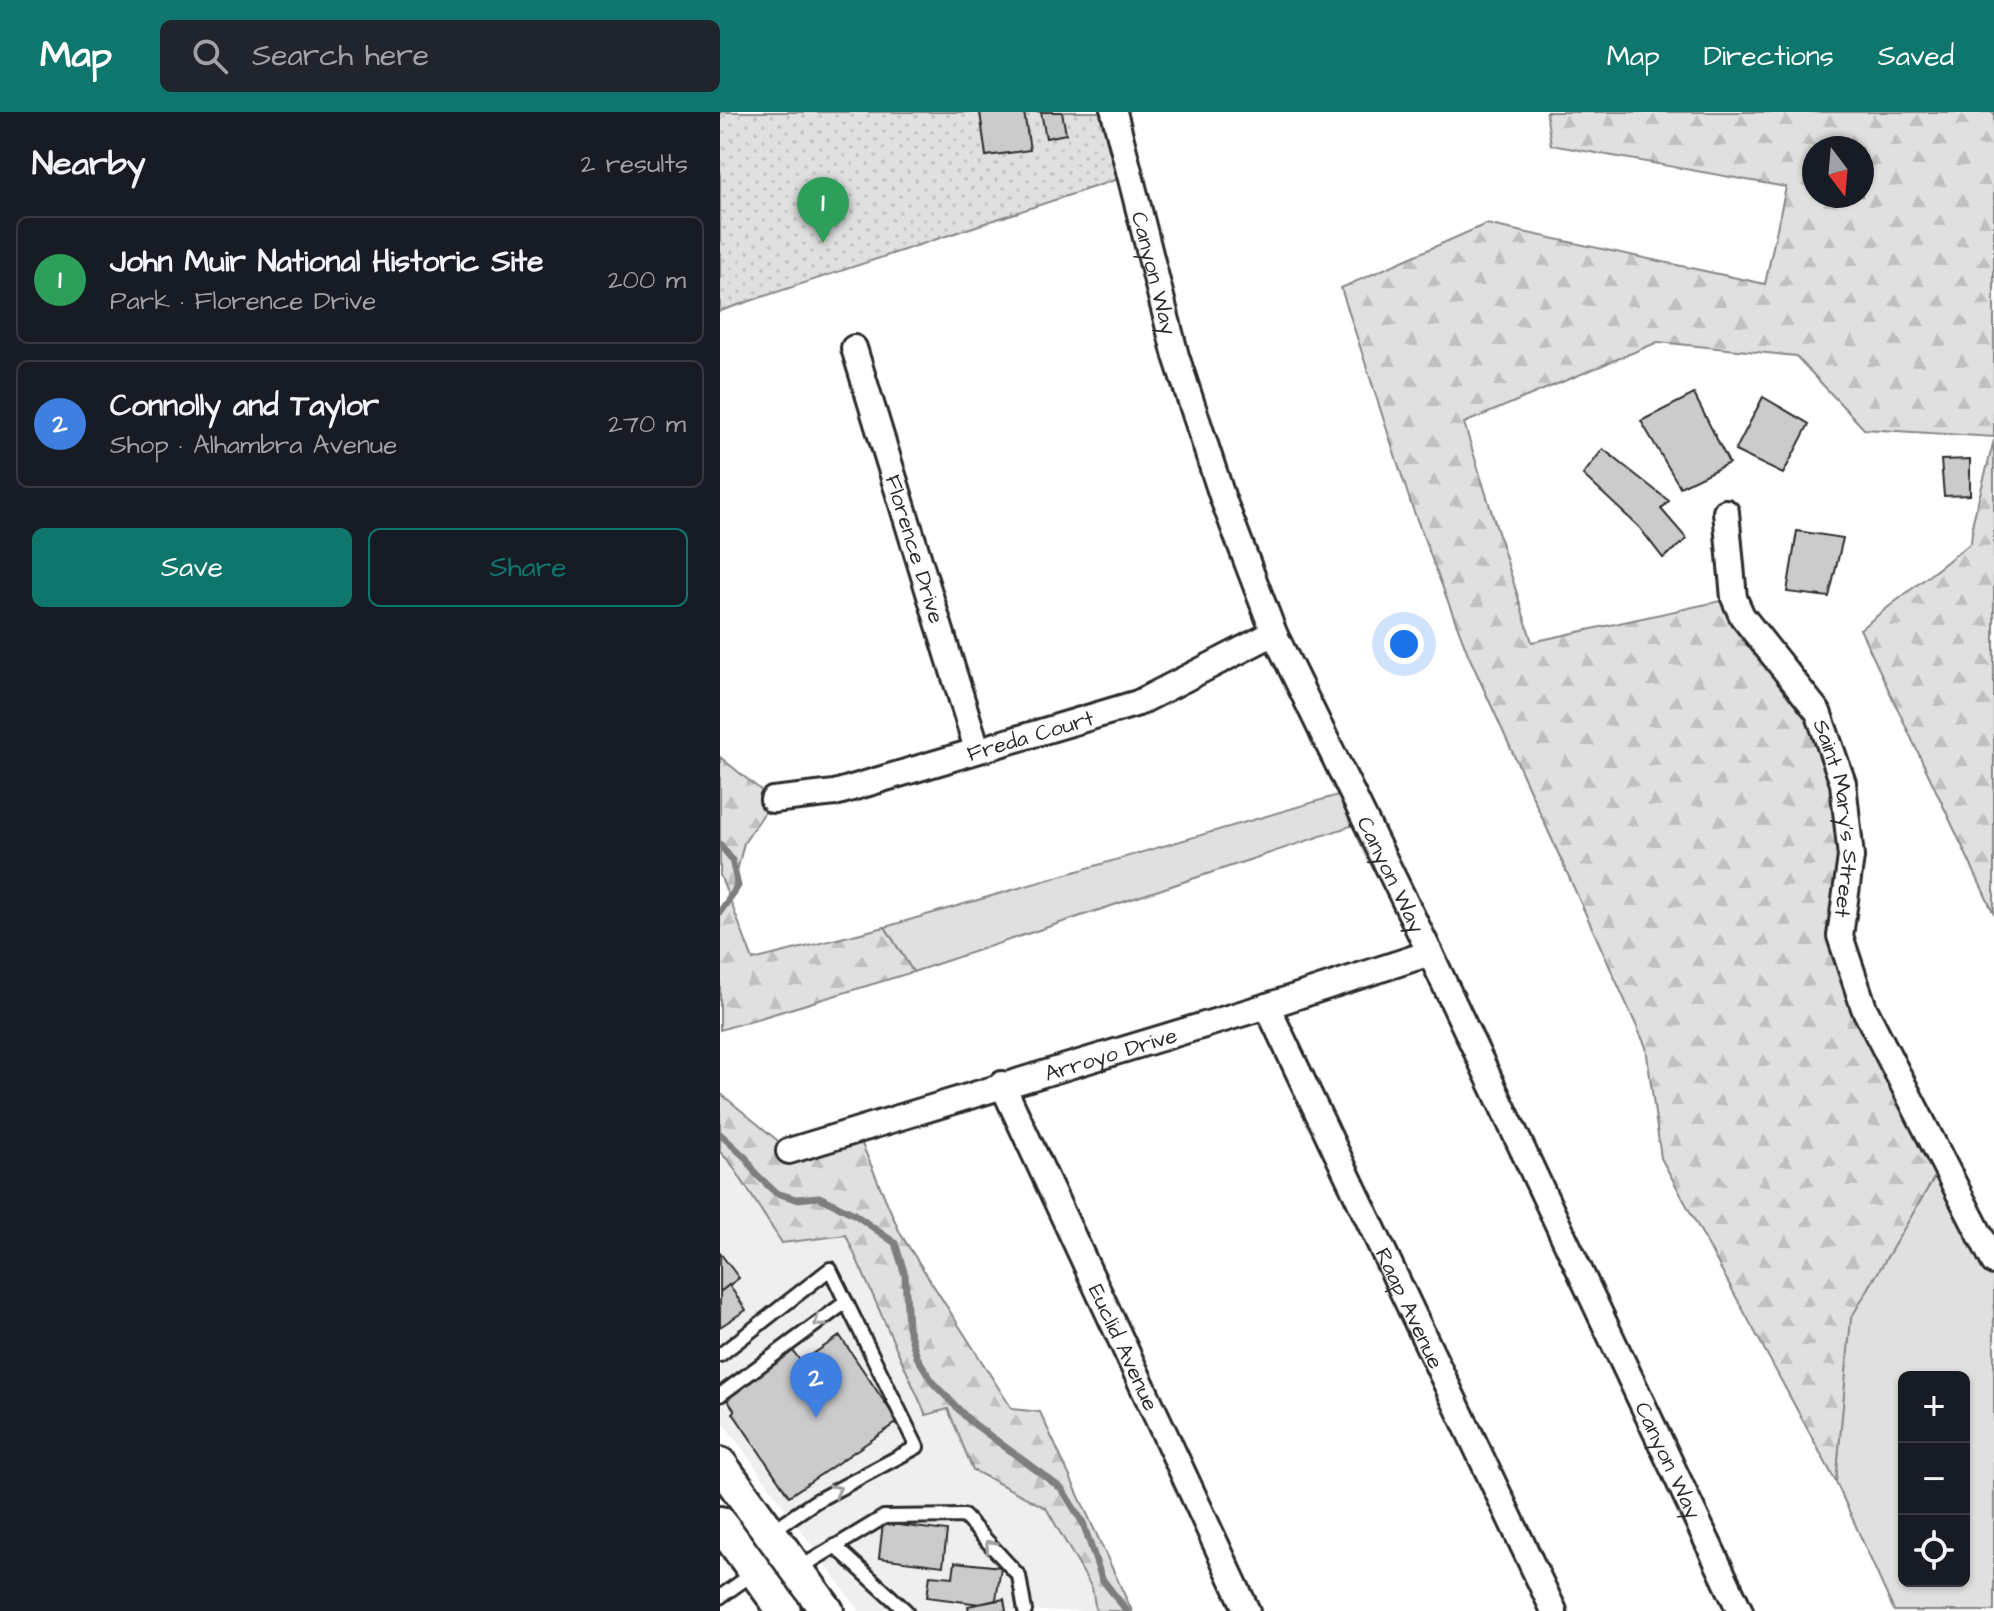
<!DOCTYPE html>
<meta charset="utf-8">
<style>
body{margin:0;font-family:"Architects Daughter",sans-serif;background:#20242c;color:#f1f3f6}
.controls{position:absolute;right:24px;bottom:24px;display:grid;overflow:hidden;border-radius:12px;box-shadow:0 2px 6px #0004}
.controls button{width:72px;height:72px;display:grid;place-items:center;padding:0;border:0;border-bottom:2px solid #363941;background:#171b24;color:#f1f3f6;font:40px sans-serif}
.compass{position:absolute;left:1082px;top:24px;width:72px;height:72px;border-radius:50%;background:#171b24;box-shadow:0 2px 6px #0004;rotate:164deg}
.you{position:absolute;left:684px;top:532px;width:28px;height:28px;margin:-20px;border:6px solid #fff;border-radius:50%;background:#1a73e8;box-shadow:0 0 0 12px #1a73e833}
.badge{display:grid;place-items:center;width:52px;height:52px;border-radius:50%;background:#0f766e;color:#fff;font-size:26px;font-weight:700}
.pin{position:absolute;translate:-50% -66px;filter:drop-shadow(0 2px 4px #0008)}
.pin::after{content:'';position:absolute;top:42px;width:28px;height:24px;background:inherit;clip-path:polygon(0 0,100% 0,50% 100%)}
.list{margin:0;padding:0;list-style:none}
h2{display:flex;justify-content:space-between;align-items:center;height:104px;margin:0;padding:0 32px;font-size:34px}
h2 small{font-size:26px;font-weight:400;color:#9ea1a6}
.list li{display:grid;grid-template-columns:52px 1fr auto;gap:24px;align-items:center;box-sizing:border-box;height:128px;margin:0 16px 16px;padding:0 16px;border:2px solid #363941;border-radius:12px}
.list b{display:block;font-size:30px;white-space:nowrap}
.list p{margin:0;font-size:26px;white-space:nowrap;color:#9ea1a6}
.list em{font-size:26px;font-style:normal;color:#9ea1a6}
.actions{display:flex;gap:16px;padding:24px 32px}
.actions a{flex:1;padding:18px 0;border:2px solid #0f766e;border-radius:12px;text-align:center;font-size:28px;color:#0f766e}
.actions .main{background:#0f766e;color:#fff}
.icon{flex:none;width:44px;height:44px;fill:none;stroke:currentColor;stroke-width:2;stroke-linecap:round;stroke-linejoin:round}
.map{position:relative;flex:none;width:1274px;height:1499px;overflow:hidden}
header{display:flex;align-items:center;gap:48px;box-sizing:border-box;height:112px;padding:0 40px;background:#0f766e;color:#fff}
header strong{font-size:38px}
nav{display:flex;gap:44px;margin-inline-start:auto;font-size:28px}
.search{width:560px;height:72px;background:#20242c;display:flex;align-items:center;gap:20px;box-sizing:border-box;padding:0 28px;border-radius:12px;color:#9ea1a6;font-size:30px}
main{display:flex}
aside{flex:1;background:#171b24}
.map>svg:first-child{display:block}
.built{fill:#efefef}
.grass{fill:#e0e0e0;stroke:#868686;stroke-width:2;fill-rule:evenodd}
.forest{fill:url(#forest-firs);stroke:#868686;stroke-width:2;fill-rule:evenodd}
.park{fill:url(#park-dots);stroke:#868686;stroke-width:2}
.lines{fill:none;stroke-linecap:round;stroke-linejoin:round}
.stream{stroke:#7e7e7e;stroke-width:7}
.building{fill:#cbcbcb;stroke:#2b2b2b;stroke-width:2}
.service-casing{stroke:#2b2b2b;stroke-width:18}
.minor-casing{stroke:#2b2b2b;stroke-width:30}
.secondary-casing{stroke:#2b2b2b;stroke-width:38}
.service{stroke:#fff;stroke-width:12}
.minor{stroke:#fff;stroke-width:24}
.secondary{stroke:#fff;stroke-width:32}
.oneway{stroke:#a0a0a0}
.labels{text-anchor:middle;stroke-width:6;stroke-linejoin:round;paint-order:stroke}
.street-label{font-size:22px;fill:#2b2b2b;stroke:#fff}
</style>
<header>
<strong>Map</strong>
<div class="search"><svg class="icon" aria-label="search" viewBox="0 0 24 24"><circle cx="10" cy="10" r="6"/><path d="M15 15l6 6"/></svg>Search here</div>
<nav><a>Map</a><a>Directions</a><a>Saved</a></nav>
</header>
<main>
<aside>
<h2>Nearby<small>2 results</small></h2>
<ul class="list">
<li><span class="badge" style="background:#2e9e5b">1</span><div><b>John Muir National Historic Site</b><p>Park · Florence Drive</p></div><em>200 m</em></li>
<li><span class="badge" style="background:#3f7fe0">2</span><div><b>Connolly and Taylor</b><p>Shop · Alhambra Avenue</p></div><em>270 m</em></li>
</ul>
<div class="actions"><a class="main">Save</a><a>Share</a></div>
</aside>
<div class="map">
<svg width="1274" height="1499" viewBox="0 0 1274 1499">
<defs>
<pattern id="forest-firs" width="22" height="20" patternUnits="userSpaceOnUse" patternTransform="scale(2)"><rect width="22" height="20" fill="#e0e0e0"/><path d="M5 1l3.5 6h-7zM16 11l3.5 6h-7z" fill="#c0c0c0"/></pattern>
<pattern id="park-dots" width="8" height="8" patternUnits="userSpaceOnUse" patternTransform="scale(2)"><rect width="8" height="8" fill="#e0e0e0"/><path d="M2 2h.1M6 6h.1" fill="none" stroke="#c0c0c0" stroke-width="1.8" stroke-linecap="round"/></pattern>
</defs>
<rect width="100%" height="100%" fill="#fff"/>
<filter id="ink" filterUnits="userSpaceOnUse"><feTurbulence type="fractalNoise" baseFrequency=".0125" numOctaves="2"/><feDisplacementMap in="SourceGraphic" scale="16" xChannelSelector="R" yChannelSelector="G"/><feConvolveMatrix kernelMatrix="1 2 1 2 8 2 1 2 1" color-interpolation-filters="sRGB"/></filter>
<g filter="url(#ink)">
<!-- built -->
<polygon class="built" points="0,1040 10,1050 126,1122 206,1302 228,1297 253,1358 326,1396 372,1476 376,1499 139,1499 0,1306"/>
<!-- grass -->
<g class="grass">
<polygon points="632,679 646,709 193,860 165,815"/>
<path d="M 1224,1049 L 1274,1150 L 1274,1499 L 1174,1499 L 1116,1370 L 1130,1206 ZM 1184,1265 L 1244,1265 L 1244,1469 L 1184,1469 Z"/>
</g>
<!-- forest -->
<g class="forest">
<path d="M 826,0 L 1274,0 L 1274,325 L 1144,317 L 1076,244 L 938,230 L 744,311 L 812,530 L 1014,486 L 1098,600 L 1123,671 L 1120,824 L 1224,1049 L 1131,1206 L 1116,1370 L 941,1046 L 926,935 L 748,542 L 691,392 L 621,176 L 766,112 L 1045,172 L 1066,75 L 831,33 ZM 1094,36 L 1142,36 L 1142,84 L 1094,84 Z"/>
<polygon points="1274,328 1274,802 1140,517 1251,431 1253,409"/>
<polygon points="0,645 53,688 24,731 10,788 33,848 165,815 193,860 0,918 0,796 10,788 0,763"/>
<polygon points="0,981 69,1038 136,1018 180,1121 292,1297 320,1300 412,1499 376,1499 372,1476 326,1396 253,1358 228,1297 206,1303 126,1123 62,1131 10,1050 0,1040"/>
</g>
<!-- park -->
<polygon class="park" points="0,0 394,0 410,63 0,199"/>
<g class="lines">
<!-- stream -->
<g class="stream">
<polyline points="0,732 12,748 18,774 0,800"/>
<polyline points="0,1022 26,1046 36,1062 56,1081 76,1087 99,1085 134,1102 175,1131 185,1163 188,1215 197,1245 214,1272 250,1309 342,1377 363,1411 382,1467 407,1499"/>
</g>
</g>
<!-- building -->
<g class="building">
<polygon points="260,0 304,0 310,38 266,44"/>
<polygon points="321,0 342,0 346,22 326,26"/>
<polygon points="974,282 1009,351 960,375 921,309"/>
<polygon points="1043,285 1089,312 1063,362 1015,339"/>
<polygon points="883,337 949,389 941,397 967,427 943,446 919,415 863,363"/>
<polygon points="1250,347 1250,383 1224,384 1221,348"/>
<polygon points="1077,419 1123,426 1109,485 1067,480"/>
<polygon points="0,1141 19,1166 0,1180"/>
<polygon points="9,1173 26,1198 0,1215 0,1180"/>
<polygon points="120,1224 178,1310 69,1384 13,1301 15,1299 3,1282 71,1236 81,1250"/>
<polygon points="163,1411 227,1419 223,1454 159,1446"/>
<polygon points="235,1450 281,1455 276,1488 260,1492 207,1485 210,1463 233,1465"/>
<polygon points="284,1487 286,1499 249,1499 248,1494"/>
</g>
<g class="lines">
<!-- service casing -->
<g class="service-casing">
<g id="service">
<polyline points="0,1243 110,1157 126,1190"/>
<polyline points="0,1283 126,1190 197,1335 96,1389 50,1420"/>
<polyline points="115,1434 186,1499"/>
<polyline points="78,1457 164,1405 244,1404 299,1464 305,1499"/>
<polyline points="0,1485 35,1460"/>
</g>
</g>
<!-- minor casing -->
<g class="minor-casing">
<g id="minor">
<path id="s1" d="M 394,0 L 456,244 L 503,387 L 554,521 L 710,841 L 1020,1499"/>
<path id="s2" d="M 134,236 L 257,637"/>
<path id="s3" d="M 1006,400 L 1014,486 L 1022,504 L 1098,600 L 1123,671 L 1131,745 L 1120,824 L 1144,896 L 1274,1150"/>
<path id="s4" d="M 53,688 L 115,681 L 418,591 L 554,521"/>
<path id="s5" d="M 547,894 L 834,1499"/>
<path id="s6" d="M 282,972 L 527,1499"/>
<path id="s7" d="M 69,1039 L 547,894 L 710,841"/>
</g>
</g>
<!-- secondary casing -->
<g class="secondary-casing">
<g id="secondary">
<polyline points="0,1352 107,1499"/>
<polyline points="0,1411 64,1499"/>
</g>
</g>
<!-- service -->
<use href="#service" class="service"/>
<!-- minor -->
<use href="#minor" class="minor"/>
<!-- secondary -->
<use href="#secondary" class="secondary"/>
</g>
<!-- one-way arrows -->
<defs><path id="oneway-chevron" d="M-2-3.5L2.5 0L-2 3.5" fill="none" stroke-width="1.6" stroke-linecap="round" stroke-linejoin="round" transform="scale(2)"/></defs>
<g class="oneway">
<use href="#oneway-chevron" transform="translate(99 1210) rotate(144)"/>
<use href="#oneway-chevron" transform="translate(116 1378) rotate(-28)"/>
<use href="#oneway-chevron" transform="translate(270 1433) rotate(-133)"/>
</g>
</g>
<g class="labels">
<!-- street labels -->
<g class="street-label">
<text dy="8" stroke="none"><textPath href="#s1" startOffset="166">Canyon Way</textPath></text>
<text dy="8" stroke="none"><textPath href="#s2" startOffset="210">Florence Drive</textPath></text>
<text dy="8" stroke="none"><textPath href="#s4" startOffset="266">Freda Court</textPath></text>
<text dy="8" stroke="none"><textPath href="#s3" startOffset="338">Saint Mary's Street</textPath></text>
<text dy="8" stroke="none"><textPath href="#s1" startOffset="814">Canyon Way</textPath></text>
<text dy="8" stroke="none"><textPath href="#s7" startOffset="336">Arroyo Drive</textPath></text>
<text dy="8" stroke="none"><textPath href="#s5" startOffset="334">Raap Avenue</textPath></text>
<text dy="8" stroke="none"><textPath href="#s6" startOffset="290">Euclid Avenue</textPath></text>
<text dy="8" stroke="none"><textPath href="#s1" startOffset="1462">Canyon Way</textPath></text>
</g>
</g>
</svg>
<div class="controls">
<button>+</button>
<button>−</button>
<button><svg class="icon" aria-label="locate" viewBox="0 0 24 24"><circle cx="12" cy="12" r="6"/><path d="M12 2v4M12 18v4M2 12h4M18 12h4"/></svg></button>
</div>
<svg class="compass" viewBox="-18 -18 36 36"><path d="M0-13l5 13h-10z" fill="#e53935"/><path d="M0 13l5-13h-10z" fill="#9ea1a6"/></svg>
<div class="you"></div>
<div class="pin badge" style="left:103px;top:131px;background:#2e9e5b">1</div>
<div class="pin badge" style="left:96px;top:1306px;background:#3f7fe0">2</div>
</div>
</main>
